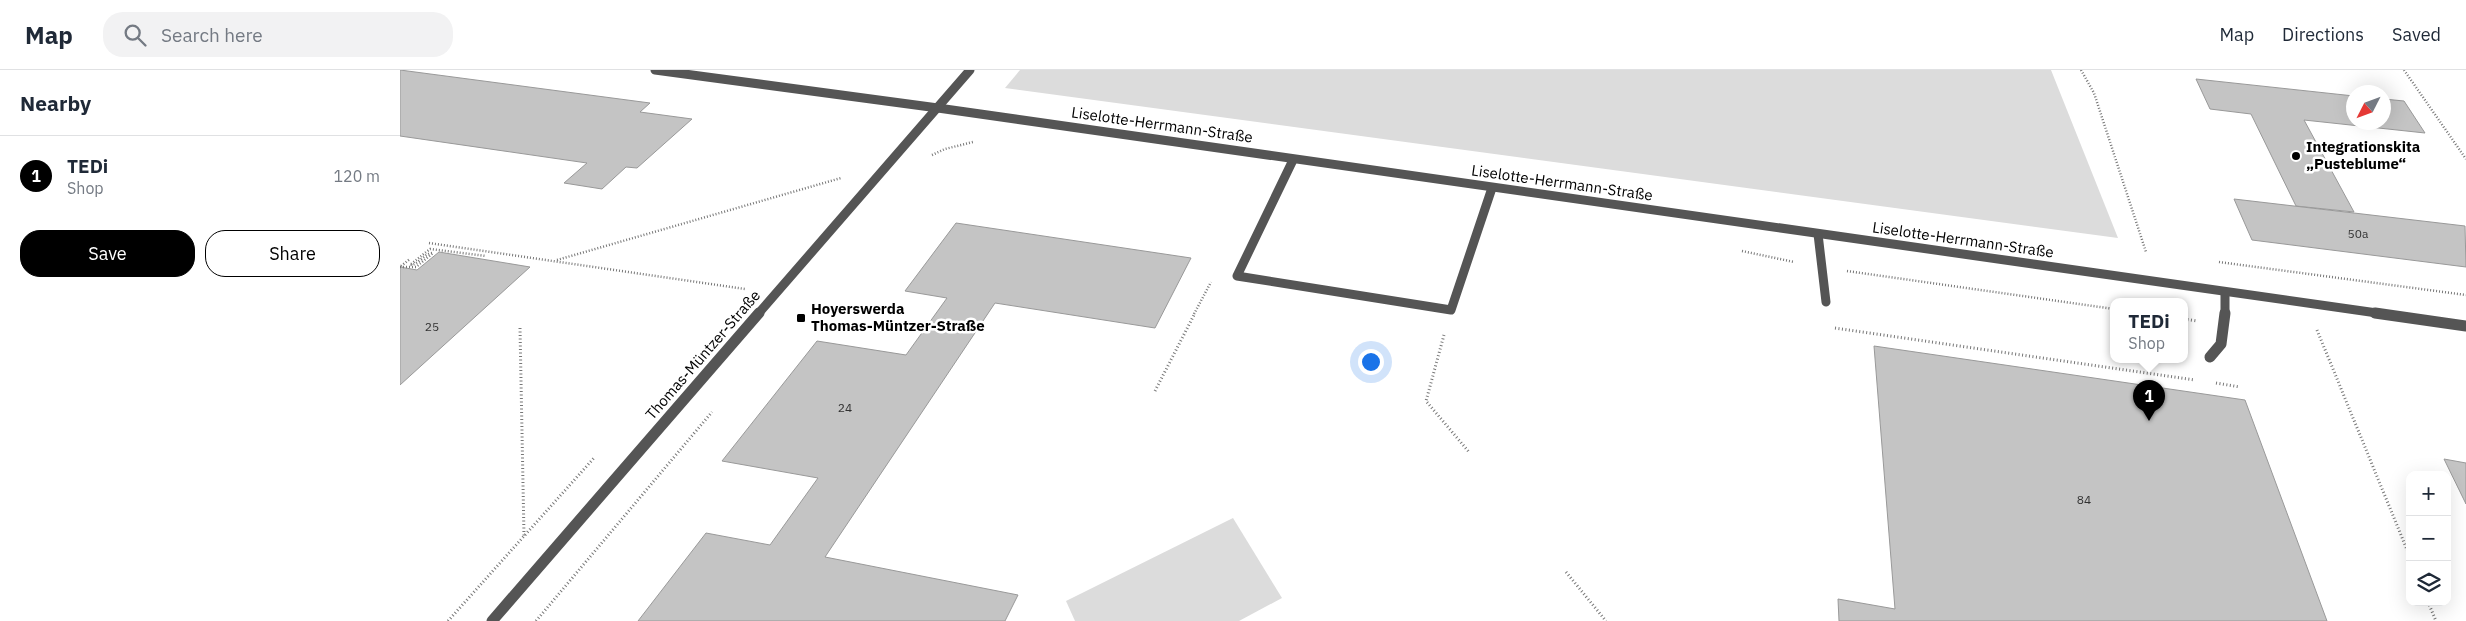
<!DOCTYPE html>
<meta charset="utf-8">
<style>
body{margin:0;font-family:"IBM Plex Sans",sans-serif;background:#f2f2f3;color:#1f2937}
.controls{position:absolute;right:15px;bottom:15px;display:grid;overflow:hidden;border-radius:10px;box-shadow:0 5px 20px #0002}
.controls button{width:45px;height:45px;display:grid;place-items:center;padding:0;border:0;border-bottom:1px solid #e0e1e3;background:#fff;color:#1f2937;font:25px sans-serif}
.compass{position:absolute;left:1946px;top:15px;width:45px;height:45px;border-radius:50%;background:#fff;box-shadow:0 5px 20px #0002;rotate:228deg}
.you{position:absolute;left:970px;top:291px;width:18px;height:18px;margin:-12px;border:4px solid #fff;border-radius:50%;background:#1a73e8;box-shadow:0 0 0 8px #1a73e833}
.badge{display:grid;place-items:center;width:32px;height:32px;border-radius:50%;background:#000;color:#fff;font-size:16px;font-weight:700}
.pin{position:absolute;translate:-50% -41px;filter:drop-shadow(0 1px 2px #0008)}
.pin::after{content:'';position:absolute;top:26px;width:18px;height:15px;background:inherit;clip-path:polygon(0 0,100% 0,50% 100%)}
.popup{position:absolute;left:1710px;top:228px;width:78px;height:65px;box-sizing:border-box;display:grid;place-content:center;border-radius:10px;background:#fff;filter:drop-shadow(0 1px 4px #0005);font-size:16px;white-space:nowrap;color:#747a83}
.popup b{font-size:19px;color:#1f2937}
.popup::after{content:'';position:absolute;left:50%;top:100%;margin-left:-10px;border:10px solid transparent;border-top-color:#fff}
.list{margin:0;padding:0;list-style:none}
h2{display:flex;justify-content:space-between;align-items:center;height:65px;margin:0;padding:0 20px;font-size:21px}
h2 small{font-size:16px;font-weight:400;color:#747a83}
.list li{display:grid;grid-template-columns:32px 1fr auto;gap:15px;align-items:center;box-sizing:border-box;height:80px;padding:0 20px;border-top:1px solid #e0e1e3}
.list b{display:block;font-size:19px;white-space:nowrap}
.list p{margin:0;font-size:16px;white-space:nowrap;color:#747a83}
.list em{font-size:16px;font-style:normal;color:#747a83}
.actions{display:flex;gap:10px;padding:15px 20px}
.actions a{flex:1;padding:11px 0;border:1px solid #000;border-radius:20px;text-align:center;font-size:18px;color:#000}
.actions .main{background:#000;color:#fff}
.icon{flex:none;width:28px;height:28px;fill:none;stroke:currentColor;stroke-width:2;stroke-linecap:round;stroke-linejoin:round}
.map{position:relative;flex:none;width:2066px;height:551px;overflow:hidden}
header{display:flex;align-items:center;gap:30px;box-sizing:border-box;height:70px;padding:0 25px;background:#fff;border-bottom:1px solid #e0e1e3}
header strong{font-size:24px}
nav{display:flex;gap:28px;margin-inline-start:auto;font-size:18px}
.search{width:350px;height:45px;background:#f2f2f3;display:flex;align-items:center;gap:12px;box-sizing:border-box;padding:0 18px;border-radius:20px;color:#747a83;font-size:19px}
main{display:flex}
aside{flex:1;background:#fff}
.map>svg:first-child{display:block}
.green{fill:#dcdcdc}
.building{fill:#c4c4c4;stroke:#999}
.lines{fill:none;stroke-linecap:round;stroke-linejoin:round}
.path-far1{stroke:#777;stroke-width:2.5;stroke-dasharray:1 2;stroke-linecap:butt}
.path{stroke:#777;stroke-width:3;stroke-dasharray:1 2.5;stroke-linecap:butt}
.service-far1{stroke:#555;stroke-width:9}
.service{stroke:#555;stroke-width:11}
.minor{stroke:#555;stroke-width:9}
.tertiary-far1{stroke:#555;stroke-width:9}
.tertiary{stroke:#555;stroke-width:11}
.poi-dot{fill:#000;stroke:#fff;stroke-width:2}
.labels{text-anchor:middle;stroke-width:5;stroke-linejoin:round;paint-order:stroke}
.number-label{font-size:12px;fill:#313131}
.street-label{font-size:15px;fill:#000;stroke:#fff}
.poi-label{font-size:15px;font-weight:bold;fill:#000;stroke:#fff;text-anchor:start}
</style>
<header>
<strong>Map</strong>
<div class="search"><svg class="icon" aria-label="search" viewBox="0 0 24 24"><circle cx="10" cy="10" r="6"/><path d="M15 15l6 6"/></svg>Search here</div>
<nav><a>Map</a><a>Directions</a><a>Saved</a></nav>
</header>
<main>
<aside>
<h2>Nearby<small></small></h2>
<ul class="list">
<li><span class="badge">1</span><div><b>TEDi</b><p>Shop</p></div><em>120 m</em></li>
</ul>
<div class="actions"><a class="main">Save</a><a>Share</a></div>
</aside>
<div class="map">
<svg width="2066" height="551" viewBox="0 0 2066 551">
<rect width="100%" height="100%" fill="#fff"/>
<!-- green -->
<g class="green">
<polygon points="620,0 1651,0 1718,168 605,18"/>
<polygon points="833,448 882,528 839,551 675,551 666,531"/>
</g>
<!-- building -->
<g class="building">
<polygon points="0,0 250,33 240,42 292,49 237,98 226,97 202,119 164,113 187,93 0,66"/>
<polygon points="1796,9 1954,26 1954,52 1984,52 1984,29 2004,31 2025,63 1904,50 1954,142 1896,136 1851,44 1810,39"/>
<polygon points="1834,129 2065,156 2066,197 1852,170"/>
<polygon points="556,153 791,188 755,258 595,233 425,487 618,525 605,551 238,551 306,463 370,475 418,408 322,391 417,271 506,285 547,228 505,221"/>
<polygon points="39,182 130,197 0,315 0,197 17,200"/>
<polygon points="1474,276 1845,330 1927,551 1439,551 1438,529 1495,539"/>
<polygon points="2044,389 2066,393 2066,434"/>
</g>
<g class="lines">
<!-- path-far1 -->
<g class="path-far1">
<polyline points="1681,0 1694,23 1746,182"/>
<polyline points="2004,0 2066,89"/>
<polyline points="532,85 545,79 573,72"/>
<polyline points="29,173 345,219"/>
<polyline points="1342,181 1394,192"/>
<polyline points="157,190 441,108"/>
<polyline points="1819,192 2066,225"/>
<polyline points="1,196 10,189"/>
<path d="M 0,197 L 16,197 L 33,183 C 24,183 19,195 10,195 L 30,179 L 86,186"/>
<polyline points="1447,201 1714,239"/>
<polyline points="794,244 811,212"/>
</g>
<!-- path -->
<g class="path">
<polyline points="1784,249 1797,251"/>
<polyline points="120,258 124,466"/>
<polyline points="1435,258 1795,310"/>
<polyline points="1917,260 2010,487"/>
<polyline points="1044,265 1026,331 1069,382"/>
<polyline points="1816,313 1840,317"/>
<polyline points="755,321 795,243"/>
<polyline points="1166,502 1206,551"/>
<polyline points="2028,532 2036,551"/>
<polyline points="48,551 194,388"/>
<polyline points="136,551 312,342"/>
</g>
<!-- service-far1 -->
<g class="service-far1">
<polyline points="893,90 837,206 1051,240 1092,118"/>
<polyline points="1418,164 1426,232"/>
<polyline points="1825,222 1825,244"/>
</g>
<!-- service -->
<polyline class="service" points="1810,287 1821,274 1825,243"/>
<!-- minor -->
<polyline class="minor" points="255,0 538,38"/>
<!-- tertiary-far1 -->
<g class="tertiary-far1">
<polyline points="538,38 1984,244"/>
<polyline points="358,244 570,0"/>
</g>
<!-- tertiary -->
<g class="tertiary">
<polyline points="1975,243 2066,256"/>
<polyline points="92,551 359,243"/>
</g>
</g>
<!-- markers -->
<g class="poi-dot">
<circle cx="1896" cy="86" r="5"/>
<rect x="396" y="243" width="10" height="10" rx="2.5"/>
</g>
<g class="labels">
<!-- number labels -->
<g class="number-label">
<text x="1958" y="168">50a</text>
<text x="32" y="261">25</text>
<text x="445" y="342">24</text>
<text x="1684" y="434">84</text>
</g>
<!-- street labels -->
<g class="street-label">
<text transform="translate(762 55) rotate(8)" y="5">Liselotte-Herrmann-Straße</text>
<text transform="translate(1162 113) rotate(8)" y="5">Liselotte-Herrmann-Straße</text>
<text transform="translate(1563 170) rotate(8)" y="5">Liselotte-Herrmann-Straße</text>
<text transform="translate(303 285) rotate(-49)" y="5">Thomas-Müntzer-Straße</text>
</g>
<!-- poi labels -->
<g class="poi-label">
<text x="1906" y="82">Integrationskita<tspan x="1906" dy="17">„Pusteblume“</tspan></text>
<text x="411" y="244">Hoyerswerda<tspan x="411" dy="17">Thomas-Müntzer-Straße</tspan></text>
</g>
</g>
</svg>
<div class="controls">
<button>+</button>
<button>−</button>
<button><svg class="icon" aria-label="layers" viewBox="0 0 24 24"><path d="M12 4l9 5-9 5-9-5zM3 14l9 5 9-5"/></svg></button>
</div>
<svg class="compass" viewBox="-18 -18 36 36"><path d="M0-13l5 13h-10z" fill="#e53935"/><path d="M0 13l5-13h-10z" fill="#747a83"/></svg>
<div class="you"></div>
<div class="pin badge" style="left:1749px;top:351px">1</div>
<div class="popup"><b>TEDi</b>Shop</div>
</div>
</main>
